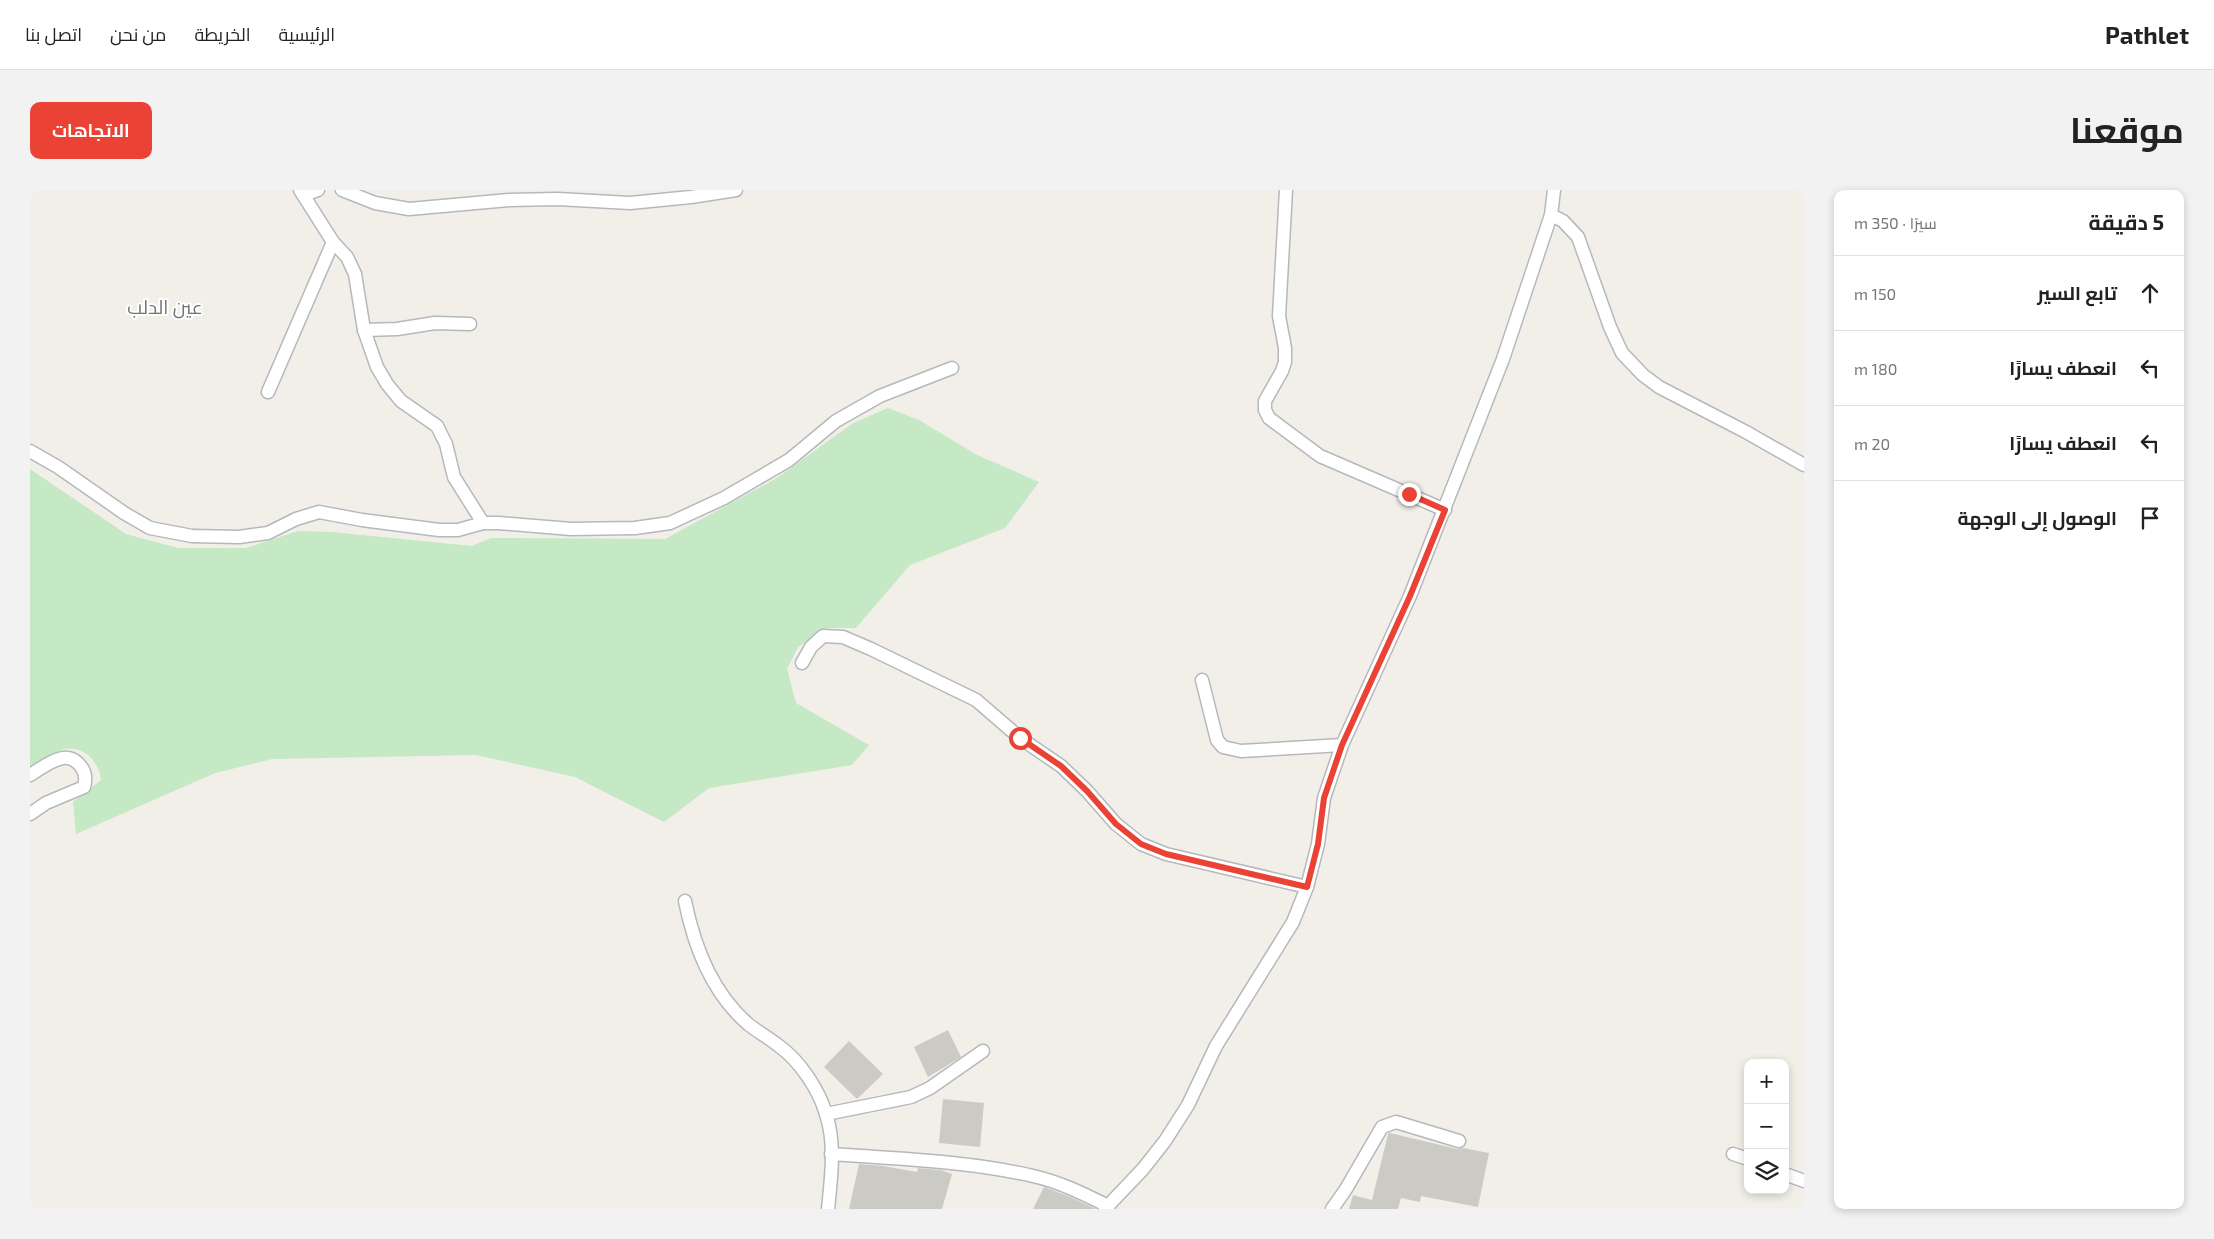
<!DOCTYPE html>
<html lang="ar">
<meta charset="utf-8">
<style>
body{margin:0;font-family:"Exo 2",Cairo,sans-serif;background:#f2f2f2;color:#222;direction:rtl}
.controls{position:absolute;right:15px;bottom:15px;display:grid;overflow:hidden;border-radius:10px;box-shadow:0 2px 8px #0003}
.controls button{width:45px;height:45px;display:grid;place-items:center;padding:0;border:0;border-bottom:1px solid #e0e0e0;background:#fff;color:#222;font:25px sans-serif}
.stop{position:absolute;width:15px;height:15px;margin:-11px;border:4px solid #ea4335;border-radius:50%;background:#fff}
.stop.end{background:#ea4335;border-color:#fff;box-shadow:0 1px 5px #0008}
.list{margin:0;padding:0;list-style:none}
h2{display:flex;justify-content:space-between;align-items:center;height:65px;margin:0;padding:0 20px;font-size:21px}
h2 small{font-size:16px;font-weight:400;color:#767676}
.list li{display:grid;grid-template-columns:32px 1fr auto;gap:15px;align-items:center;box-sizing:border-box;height:75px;padding:0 20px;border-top:1px solid #e0e0e0}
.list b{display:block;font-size:19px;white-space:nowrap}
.list em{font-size:16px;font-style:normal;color:#767676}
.icon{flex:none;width:28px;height:28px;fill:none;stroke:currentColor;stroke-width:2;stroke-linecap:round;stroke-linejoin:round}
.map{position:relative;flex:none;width:1774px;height:1019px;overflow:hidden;direction:ltr;border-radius:10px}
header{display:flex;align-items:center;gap:30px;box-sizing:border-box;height:70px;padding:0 25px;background:#fff;border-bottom:1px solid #e0e0e0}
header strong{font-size:24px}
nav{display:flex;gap:28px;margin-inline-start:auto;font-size:18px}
.intro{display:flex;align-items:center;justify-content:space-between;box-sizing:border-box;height:120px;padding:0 30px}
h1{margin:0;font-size:35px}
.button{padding:12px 22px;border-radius:10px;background:#ea4335;color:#fff;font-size:18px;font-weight:700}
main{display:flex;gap:30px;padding:0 30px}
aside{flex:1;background:#fff;border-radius:10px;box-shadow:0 2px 8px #0003}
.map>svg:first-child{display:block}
.green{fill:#c5e8c5}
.building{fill:#cccac5}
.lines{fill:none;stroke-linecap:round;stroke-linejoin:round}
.street-casing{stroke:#b5b8bc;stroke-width:15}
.street{stroke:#fff;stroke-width:12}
.route{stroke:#ea4335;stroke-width:6}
.labels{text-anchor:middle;stroke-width:4;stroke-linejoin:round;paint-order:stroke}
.quarter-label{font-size:19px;fill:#70757a;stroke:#fff}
</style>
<header>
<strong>Pathlet</strong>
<nav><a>الرئيسية</a><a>الخريطة</a><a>من نحن</a><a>اتصل بنا</a></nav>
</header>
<div class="intro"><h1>موقعنا</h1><a class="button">الاتجاهات</a></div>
<main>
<aside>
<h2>5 دقيقة<small>سيرًا · 350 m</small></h2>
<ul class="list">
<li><svg class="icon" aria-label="ahead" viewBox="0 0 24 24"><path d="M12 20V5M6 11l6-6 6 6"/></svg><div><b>تابع السير</b></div><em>150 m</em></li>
<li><svg class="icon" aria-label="left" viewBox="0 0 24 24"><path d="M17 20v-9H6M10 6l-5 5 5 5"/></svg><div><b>انعطف يسارًا</b></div><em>180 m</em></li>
<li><svg class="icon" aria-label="left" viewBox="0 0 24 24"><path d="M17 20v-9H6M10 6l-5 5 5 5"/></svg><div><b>انعطف يسارًا</b></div><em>20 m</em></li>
<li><svg class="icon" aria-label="arrive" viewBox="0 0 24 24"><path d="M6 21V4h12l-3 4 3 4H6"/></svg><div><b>الوصول إلى الوجهة</b></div></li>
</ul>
</aside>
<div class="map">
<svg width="1774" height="1019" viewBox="0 0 1774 1019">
<rect width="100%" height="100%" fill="#f1efe8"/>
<!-- green -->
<path class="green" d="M 858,218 L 889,230 L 947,265 L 1009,292 L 975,338 L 880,375 L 826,438 L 796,438 L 768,457 L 757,479 L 766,513 L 839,555 L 822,575 L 679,598 L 634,632 L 545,587 L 446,565 L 242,569 L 185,583 L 46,644 L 43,612 L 71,590 C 69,569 50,552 28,561 C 18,565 9,572 0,577 L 0,279 L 96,344 L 148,358 L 216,358 L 268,341 L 302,342 L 442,356 L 461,348 L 635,349 L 747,288 L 823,233 Z"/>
<!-- building -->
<g class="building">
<polygon points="918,840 931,867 898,887 884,857"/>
<polygon points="819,851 853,884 827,909 794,877"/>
<polygon points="913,909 954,913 950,957 909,953"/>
<polygon points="1360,943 1427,959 1433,958 1459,963 1448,1017 1391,1006 1390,1012 1371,1008 1368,1019 1319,1019 1323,1005 1342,1010 1358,944"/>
<polygon points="829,974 853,976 887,982 888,978 911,980 922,984 912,1019 819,1019"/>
<polygon points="1014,997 1038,1006 1066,1019 1003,1019"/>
</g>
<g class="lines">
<!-- street casing -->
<g class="street-casing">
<g id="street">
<polyline points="312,0 345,13 379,19 479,10 528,9 600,13 661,7 706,0"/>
<polyline points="1256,0 1249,126 1255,158 1255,172 1252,181 1235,211 1235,220 1239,228 1247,234 1290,266 1415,320"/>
<polyline points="275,5 288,0"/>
<polyline points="1521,25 1533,31 1548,47 1580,137 1592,163 1613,185 1629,197 1716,242 1774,275"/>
<polyline points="334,140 367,139 405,133 440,134"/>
<polyline points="238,202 303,52"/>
<polyline points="0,261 28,277 94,323 120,338 162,346 209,347 238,343 266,329 289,322 332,330 409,340 428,340 453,333 424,287 416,254 407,236 371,211 357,194 347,177 334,140 325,84 317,67 303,52 270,0"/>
<polyline points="453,333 469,333 541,339 605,338 640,333 694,308 759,270 806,231 850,206 922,178"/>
<polyline points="772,473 781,457 793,446 813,447 841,459 946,510 990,548 1031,576 1057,601 1086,634 1111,654 1136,664 1277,697"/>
<polyline points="1172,490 1187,550 1193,557 1211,561 1312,555"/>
<path d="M 0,585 C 17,575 37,556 52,578 C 56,584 56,590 54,597 L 16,613 L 0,624"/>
<path d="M 655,711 C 664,756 681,802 718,834 C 728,842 739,848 749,856 C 770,871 789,900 796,924 C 806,954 801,989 798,1019"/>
<polyline points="796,924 881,907 900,898 953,861"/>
<path d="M 801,964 C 869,969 937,971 1003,986 C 1030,992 1054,1004 1078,1016"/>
<polyline points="1703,964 1718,969"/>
<polyline points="1755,984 1774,991"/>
<polyline points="1075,1019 1113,979 1135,951 1158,915 1186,856 1263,732 1277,697 1288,654 1294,608 1312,555 1380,406 1473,169 1521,25 1524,0"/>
<polyline points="1302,1019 1316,999 1352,937 1366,932 1429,951"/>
</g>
</g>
<!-- street -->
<use href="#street" class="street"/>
</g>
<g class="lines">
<!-- route -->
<polyline class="route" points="990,548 1031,576 1057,601 1086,634 1111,654 1136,664 1277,697 1288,654 1294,608 1312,555 1380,406 1415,320 1379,304"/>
</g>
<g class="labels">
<!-- quarter labels -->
<g class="quarter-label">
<text x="135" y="124">عين الدلب</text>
</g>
</g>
</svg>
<div class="controls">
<button>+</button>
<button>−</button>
<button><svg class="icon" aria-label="layers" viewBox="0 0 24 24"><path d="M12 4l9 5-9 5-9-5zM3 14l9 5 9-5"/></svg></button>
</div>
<div class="stop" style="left:990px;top:548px"></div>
<div class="stop end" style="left:1379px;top:304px"></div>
</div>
</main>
